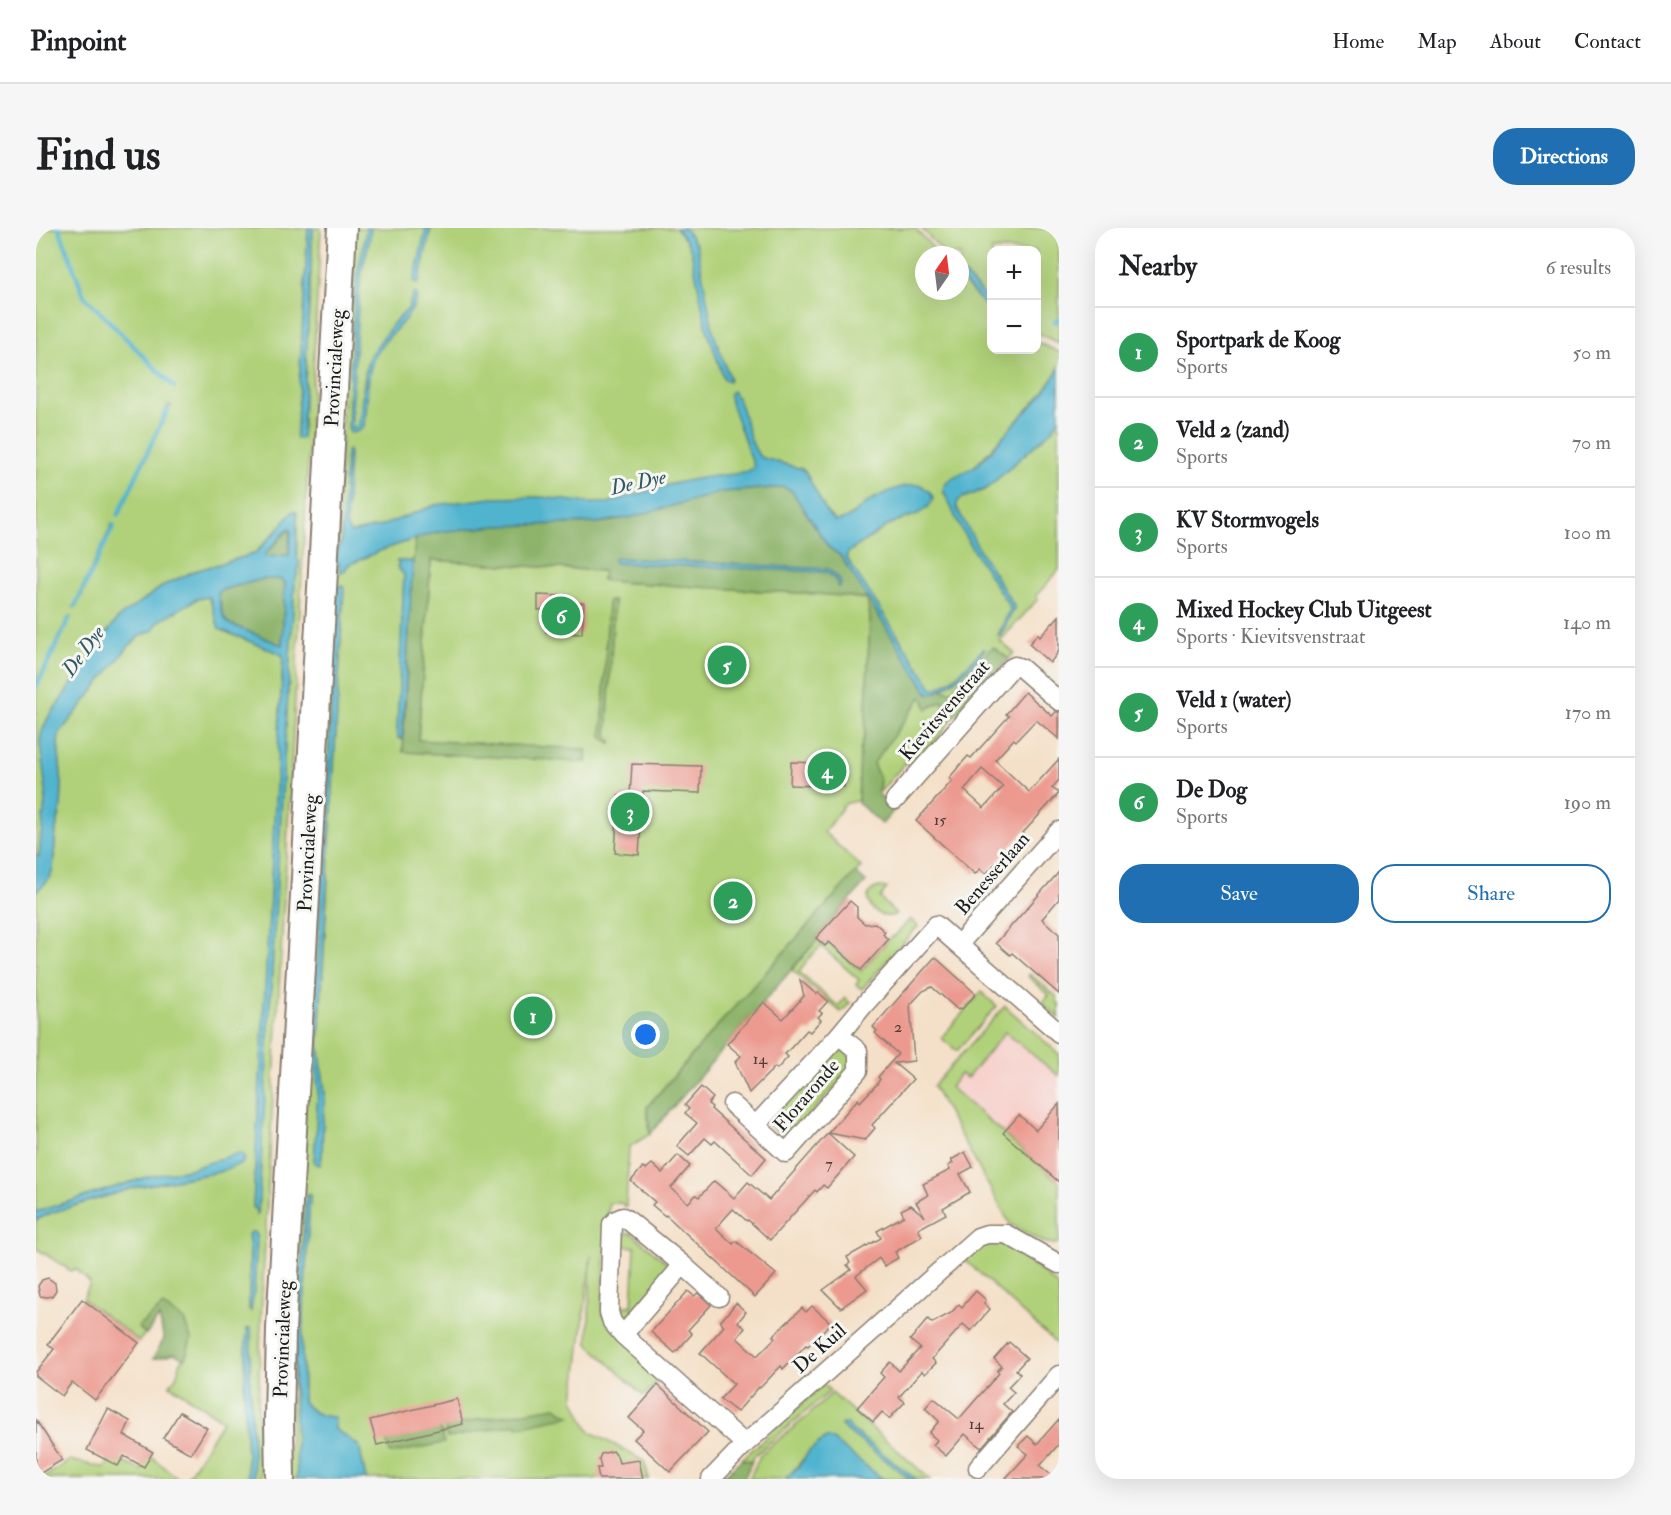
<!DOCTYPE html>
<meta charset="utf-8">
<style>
body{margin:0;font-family:"IM FELL Double Pica",serif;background:#f6f6f6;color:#202124}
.controls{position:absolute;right:18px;top:18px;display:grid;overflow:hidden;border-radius:12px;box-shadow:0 6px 24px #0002}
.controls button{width:54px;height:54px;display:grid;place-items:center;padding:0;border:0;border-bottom:2px solid #e0e0e0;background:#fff;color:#202124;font:30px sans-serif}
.compass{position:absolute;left:879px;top:18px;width:54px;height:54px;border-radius:50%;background:#fff;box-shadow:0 6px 24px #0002;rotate:14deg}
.you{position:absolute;left:610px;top:807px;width:21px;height:21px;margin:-15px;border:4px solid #fff;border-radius:50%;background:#1a73e8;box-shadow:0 0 0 9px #1a73e833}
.badge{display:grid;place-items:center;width:39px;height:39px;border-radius:50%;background:#1f6fb2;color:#fff;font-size:20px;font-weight:700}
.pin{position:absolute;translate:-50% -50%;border:3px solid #fff;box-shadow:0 2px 6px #0006}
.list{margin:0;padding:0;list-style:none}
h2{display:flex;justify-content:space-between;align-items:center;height:78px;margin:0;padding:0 24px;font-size:26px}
h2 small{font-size:20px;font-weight:400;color:#757577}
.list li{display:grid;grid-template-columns:39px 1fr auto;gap:18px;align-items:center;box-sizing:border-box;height:90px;padding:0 24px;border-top:2px solid #e0e0e0}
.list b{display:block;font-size:22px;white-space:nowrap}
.list p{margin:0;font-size:20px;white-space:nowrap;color:#757577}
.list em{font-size:20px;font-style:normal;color:#757577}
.actions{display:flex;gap:12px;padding:18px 24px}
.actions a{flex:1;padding:14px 0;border:2px solid #1f6fb2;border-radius:24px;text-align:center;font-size:21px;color:#1f6fb2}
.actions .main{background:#1f6fb2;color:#fff}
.map{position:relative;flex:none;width:1023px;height:1251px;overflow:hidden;border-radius:24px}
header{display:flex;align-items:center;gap:36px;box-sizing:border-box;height:84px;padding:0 30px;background:#fff;border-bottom:2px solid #e0e0e0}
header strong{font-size:28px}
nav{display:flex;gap:33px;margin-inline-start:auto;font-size:21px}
.intro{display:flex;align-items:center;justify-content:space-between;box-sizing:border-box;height:144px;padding:0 36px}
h1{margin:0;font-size:42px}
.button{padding:15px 27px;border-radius:24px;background:#1f6fb2;color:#fff;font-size:21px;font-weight:700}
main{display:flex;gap:36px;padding:0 36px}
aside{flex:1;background:#fff;border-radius:24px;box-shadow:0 6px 24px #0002}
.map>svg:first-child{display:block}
.built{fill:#f7d0cb}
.green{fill:#b0d179;stroke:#66764a;stroke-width:1.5;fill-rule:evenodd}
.forest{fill:#8cb369;stroke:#546842;stroke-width:1.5}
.water{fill:#51b4cf;stroke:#366876;stroke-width:1.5;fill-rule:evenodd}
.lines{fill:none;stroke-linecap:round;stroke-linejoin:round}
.stream{stroke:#51b4cf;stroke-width:4.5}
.building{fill:#ec9a8f;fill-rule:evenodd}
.minor-casing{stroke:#887e72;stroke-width:21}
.primary-casing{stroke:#887e72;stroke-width:32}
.minor{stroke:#fff;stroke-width:18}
.primary{stroke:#fff;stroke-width:28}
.labels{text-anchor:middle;stroke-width:6;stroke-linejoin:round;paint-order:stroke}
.number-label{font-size:16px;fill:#503c39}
.street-label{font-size:20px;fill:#1c1c1c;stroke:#f6f6f2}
.water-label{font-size:21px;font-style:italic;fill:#315964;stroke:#f6f6f2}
</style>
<header>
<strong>Pinpoint</strong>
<nav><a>Home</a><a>Map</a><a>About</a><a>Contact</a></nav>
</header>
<div class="intro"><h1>Find us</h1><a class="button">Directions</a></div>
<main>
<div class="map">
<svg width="1023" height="1251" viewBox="0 0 1023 1251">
<rect width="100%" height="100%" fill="#f6f6f2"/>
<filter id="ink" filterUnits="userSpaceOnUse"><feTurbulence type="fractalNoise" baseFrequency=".0167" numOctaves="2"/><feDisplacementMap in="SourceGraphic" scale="12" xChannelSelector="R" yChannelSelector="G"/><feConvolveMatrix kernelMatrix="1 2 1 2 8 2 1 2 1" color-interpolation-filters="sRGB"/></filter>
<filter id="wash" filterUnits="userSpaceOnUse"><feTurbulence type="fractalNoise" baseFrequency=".008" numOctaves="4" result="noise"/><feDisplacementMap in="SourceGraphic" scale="24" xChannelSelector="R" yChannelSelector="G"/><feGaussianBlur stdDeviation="1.35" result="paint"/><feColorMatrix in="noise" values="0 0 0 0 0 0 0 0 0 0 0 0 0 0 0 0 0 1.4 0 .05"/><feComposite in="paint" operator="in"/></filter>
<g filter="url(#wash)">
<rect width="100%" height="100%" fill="#f4e0c8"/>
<!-- built -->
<polygon class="built" points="967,798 1023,847 1023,954 914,859"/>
<!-- green -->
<g class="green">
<path d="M 0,0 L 274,0 L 266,210 L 277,0 L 285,0 L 226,1069 L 222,1178 L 225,1251 L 218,1251 L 214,1153 L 215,1102 L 213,1100 L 211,1101 L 208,1164 L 212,1251 L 150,1251 L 187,1192 L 134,1157 L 140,1149 L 149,1122 L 123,1089 L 103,1113 L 47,1071 L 54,1055 L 40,1041 L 35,1043 L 0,1020 L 0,992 L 15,985 L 100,959 L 183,944 L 209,931 L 207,927 L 203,925 L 154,941 L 111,949 L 0,984 L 0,664 L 14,650 L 17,641 L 20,601 L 25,580 L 26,557 L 22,516 L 23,506 L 92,419 L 104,408 L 116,402 L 123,393 L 161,371 L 172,369 L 187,403 L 245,426 L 247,429 L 245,492 L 217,979 L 220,982 L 221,986 L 254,429 L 259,353 L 262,344 L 263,333 L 261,332 L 261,284 L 257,285 L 218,326 L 159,343 L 130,356 L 83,389 L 66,411 L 52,435 L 40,450 L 12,490 L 5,506 L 4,515 L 10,564 L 3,628 L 0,628 L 0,463 L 35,389 L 32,389 L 0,456 ZM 132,177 L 135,178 L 83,288 L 81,287 ZM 76,296 L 79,297 L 40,380 L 37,379 ZM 218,1004 L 220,1007 L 215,1083 L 213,1081 L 214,1012 Z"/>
<polygon points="313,0 879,0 903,27 888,27 888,63 924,63 924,50 955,84 956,122 1000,122 1001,114 1023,124 1023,139 1018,149 1005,167 942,235 907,263 913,275 950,261 1017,201 1023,190 1023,342 1000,368 1002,371 964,413 978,425 973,431 957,419 916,463 894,461 810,329 812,324 836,309 848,300 859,294 880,287 834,273 808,292 799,293 791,285 770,245 766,241 724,229 724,245 550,289 305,315 301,323"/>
<polygon points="885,0 1023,0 1023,115 1001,105 1000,22 956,22 955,75 924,42 924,27 910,27"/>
<path d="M 380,310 L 376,339 L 377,335 L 375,333 L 361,333 L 363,336 L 361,339 L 368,347 L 362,510 L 366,511 L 368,513 L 382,513 L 395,332 L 567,343 L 566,352 L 581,354 L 796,367 L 831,371 L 834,389 L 829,505 L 824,523 L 823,572 L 809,576 L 788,604 L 825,639 L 676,804 L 611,879 L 614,906 L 593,919 L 590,979 L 585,975 L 573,975 L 566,1085 L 626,1149 L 608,1168 L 552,1116 L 555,1027 L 538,1171 L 553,1203 L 608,1233 L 613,1251 L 330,1251 L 323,1218 L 299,1201 L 292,1189 C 282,1187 272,1182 267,1173 L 266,1114 L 274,967 L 270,967 L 258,1154 L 261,1251 L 252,1251 L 294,334 L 303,335 L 309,339 L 346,322 ZM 302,358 L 308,359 L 307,371 L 283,817 L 289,866 L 287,895 L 277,811 Z"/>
<polygon points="886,467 908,473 909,487 915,492 878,542 870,534 842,566 844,551 837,536"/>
<path d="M 844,659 L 851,660 L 844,670 L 860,686 C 843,697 816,665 844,659 Z"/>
<polygon points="874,691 882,698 826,761 820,757 823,752 785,718 769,734 770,735 763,744 802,778 809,770 814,775 805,784 756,742 781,712 789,718 792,715 825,743 856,708 858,709"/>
<polygon points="994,746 1022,770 1020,773 1023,775 1023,790 1006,775 1013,767 992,748"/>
<polygon points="945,764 961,778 921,823 905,810"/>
<polygon points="969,778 1023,826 1023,848 969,804 931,850 924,846 914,859 1023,954 1023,1015 1018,1016 1007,1014 974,996 897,858"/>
<polygon points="804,820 811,824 816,831 815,841 750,913 730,894 794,822"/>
<polygon points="591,1005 596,1005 633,1037 634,1041 590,1091 585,1092 584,1078 596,1078 599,1019 588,1018 588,1006"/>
<polygon points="962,1012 1007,1045 1023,1059 1023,1118 928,1031 946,1014"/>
<polygon points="788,1156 794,1163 726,1221 718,1228 715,1235 714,1233 706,1231"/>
<path d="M 796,1165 L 894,1251 L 847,1251 L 792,1210 C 773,1218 765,1237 749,1251 L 713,1251 L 725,1226 L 773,1187 Z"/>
<polygon points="112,1226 143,1251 6,1251 34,1232 69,1240 75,1229 105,1242"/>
</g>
<!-- forest -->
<g class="forest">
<path d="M 748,259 L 756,263 L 793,320 L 804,327 L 894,461 L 916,463 L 957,419 L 973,431 L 915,492 L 909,487 L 907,473 L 891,481 L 886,468 L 837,536 L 844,551 L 842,566 L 859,581 L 846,596 L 822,575 L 824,523 L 829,505 L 834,389 L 831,371 L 796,367 L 581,354 L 566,352 L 567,343 L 395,332 L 382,512 L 550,521 L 550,534 L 367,524 L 376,339 L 380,310 C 435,292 504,297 561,295 L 577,293 L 686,264 Z"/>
<polygon points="254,300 253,327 231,329 228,328"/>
<polygon points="227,351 243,351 249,354 246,417 191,395 188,389 182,366 185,362"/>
<polygon points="572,373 578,373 571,509 575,512 575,516 566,509"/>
<polygon points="819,645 830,654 780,710 781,712 614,906 611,879 676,804"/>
<polygon points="127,1078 148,1092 155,1111 149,1131 139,1126 117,1131 128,1111 123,1089 110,1107 102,1099"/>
<polygon points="520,1179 534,1188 482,1199 481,1196 411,1210 409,1199 440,1192"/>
<polygon points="403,1201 406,1205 408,1215 354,1226 351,1214"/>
<polygon points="706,1231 714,1233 715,1235 708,1251 685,1251"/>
</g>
<!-- water -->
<g class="water">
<polygon points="272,0 277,0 266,210 262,211 260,210"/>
<path d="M 330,0 L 335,0 C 334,19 326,36 324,55 C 320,98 318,142 316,186 L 316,199 L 322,198 L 323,194 L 330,140 L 334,127 L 356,97 L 372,81 L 377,66 L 379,65 L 381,67 C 377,93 350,105 339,128 C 329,149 333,175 328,198 L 323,203 L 315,205 L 312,201 C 314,153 315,103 320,54 C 322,36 329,19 330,0 Z"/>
<polygon points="390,0 395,0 383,54 380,56 378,53"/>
<polygon points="640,0 648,0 661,18 677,103 694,151 693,153 688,151 671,102 655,22 651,14"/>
<polygon points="924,42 955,75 955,84 924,50"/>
<path d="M 1023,139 L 1023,190 L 1017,201 L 950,261 L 924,271 L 921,275 L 921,280 L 943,321 L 978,378 L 978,381 L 964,408 L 963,408 L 962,407 L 974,381 L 973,378 L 937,322 L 924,299 L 907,262 C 910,247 932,245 943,235 C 953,226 962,214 971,204 C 990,183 1011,165 1023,139 Z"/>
<path d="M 697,163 C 711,182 709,209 724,229 L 766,241 L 770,245 L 791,285 L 799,293 C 815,293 823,279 835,272 C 850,264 869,255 885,257 L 895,265 L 897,271 C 891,287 873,288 859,294 C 854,296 814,322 812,325 C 811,326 811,328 810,329 L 897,461 C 911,460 937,432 947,421 L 949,421 C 941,435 911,462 895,466 L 892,465 L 804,327 L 793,320 L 756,263 L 748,259 L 686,264 L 596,289 L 561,295 L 461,298 L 400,304 L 346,322 L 312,337 L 308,344 L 303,344 L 303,335 L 296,334 L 305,315 L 310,224 L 312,222 L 313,223 L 310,297 L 313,303 L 315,305 L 345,298 L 399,277 L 456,270 L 505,269 L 555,275 L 571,275 L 635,256 L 670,249 L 698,246 L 712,243 L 718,239 L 693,169 L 694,165 Z"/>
<path d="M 257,283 L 261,284 L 261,331 L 263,332 L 262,345 L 259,353 L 254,429 L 224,954 L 222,986 L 220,987 L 220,982 L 217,979 L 247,429 L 245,426 L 183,401 L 174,371 L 172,369 L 161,371 L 123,393 L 117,402 L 104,408 L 92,419 L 23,506 L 22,516 L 26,557 L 25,580 L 20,601 L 17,641 L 14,650 L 0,664 L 0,628 L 3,628 L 10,564 L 4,515 L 5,506 L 12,490 L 40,450 L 52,435 L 66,411 L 83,389 L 130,356 L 159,343 L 218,326 L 241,303 ZM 253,300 L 255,302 L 253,327 L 231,329 L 228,328 ZM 227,351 L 243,351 L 249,354 L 246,417 L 194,396 C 185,390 185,376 182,366 L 185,362 Z"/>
<path d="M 579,330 L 792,341 C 798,346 807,351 804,359 L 803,359 C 801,352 797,348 790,344 L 579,335 L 577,332 Z"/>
<polygon points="361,333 375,333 377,335 366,511 362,510 361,501 368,347 361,338 363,336"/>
<polygon points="302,358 308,358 283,808 283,817 289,866 287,895 286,929 284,937 278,935 282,862 277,811"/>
<polygon points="203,925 207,927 209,930 207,935 183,944 100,959 15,985 0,992 0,984 111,949 154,941"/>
<path d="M 270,967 L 274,967 L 266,1114 L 267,1173 C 274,1184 286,1189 299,1189 L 299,1201 L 323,1218 L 330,1251 L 261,1251 L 258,1154 Z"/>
<polygon points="215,1004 218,1004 220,1007 221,1012 218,1065 215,1083 213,1081 214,1022 212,1006"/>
<polygon points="214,1100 215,1102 214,1153 218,1251 212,1251 208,1164 211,1101"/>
<polygon points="807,1196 811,1196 816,1202 880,1251 874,1251 807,1200 805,1197"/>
<polygon points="790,1210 794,1210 847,1251 749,1251 763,1238 773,1223"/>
</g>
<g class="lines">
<!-- stream -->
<g class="stream">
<polyline points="23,0 48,68 138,159"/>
<polyline points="1019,94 1023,90"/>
<polyline points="82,287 132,181"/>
<polyline points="39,378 78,297"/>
<polyline points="0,459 33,391"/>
</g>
</g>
<g id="blocks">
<!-- building -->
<g class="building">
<polygon points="502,367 524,368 523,374 548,375 546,406 510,404 511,382 502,382"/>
<polygon points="1023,388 1023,423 1014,435 993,416 1002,406 1004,409"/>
<path d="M 989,464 L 1016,488 L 1020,484 L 1023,484 L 1023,511 L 1000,492 L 980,513 L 978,511 L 959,532 L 993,564 L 1023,531 L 1023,552 L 1016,560 L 1023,565 L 950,646 L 944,641 L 939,646 L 880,593 L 916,553 L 913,550 L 932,528 L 935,530 L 973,488 L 970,486 ZM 946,541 L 967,559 L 948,580 L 928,562 Z"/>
<polygon points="755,534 809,536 808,559 754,557"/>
<polygon points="596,536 665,538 664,565 607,563 603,627 579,625 582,568 594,568"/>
<polygon points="1023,644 1023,671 1006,691 1023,706 1023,766 976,725 974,727 960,715"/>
<polygon points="814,673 821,679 821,689 829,696 839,695 849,704 847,706 852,712 825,742 793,714 789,718 780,710"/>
<polygon points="899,729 940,766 926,781 924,780 922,782 896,759 887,763 874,777 878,833 858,835 877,851 836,897 839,900 829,912 792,905 822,871 824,874 841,856 844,851 842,849 862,826 839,805 841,803 837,799"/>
<polygon points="764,752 780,766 782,764 792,773 783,783 786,785 782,789 785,792 774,804 771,802 753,822 749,826 752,829 741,841 739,839 713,865 699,834 705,828 691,816 728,774 747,791 768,768"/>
<polygon points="665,859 677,870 672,876 676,879 675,881 730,930 716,947 679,913 676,916 669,910 653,928 641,918 661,895 649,885 653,881 649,877"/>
<polygon points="1023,876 1023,954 967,905 983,887 1000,902"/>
<polygon points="792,905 818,929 791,960 787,957 781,964 779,962 734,1012 712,992 711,993 697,981 680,1000 697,1016 700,1013 740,1046 719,1069 630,987 629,988 616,977 619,974 595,953 607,939 610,941 616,936 626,945 642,927 654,938 635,960 652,975 660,967 663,969 678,953 698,970 712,954 733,972"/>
<polygon points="929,924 937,939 924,946 934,964 907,980 910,986 882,1001 886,1008 859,1024 862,1030 848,1038 843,1030 820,1048 831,1061 805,1080 787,1062 815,1042 811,1037 814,1035 811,1029 845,1010 841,1003 868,988 865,982 875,977 889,989 880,974 892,967 887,956 914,942 912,938 917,935 915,932"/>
<polygon points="12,1050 19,1055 20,1062 16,1068 11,1069 4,1068 2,1058 6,1052"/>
<polygon points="652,1063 658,1068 662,1065 675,1077 652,1102 656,1106 639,1125 615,1104"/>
<polygon points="940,1063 950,1072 948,1075 954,1081 935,1103 927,1096 896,1131 900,1135 889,1146 886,1143 863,1169 869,1174 853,1191 846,1184 837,1194 821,1180 848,1149 844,1145 854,1134 863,1143 884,1120 874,1112 892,1091 896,1095 915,1085 923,1076 926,1079"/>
<polygon points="46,1071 103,1115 59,1172 36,1154 26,1168 0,1148 0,1144 18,1121 12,1116"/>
<polygon points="700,1075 710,1084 702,1094 709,1100 701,1110 721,1128 739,1110 737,1108 766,1080 770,1084 776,1078 795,1095 772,1118 770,1117 747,1141 745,1138 724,1160 723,1159 701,1184 684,1171 698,1156 664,1125 688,1098 684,1094"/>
<polygon points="973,1114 991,1130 980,1142 984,1146 972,1159 978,1164 967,1176 976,1184 945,1220 929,1206 910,1228 897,1217 901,1212 893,1205 903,1193 889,1180 898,1170 923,1191 963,1145 961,1143 966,1138 958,1131"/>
<polygon points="622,1157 672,1204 634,1244 598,1211 607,1202 593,1190"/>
<polygon points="421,1171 427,1196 341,1217 334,1192"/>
<polygon points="72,1181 94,1193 88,1207 117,1224 108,1239 88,1228 82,1238 51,1222"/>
<polygon points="144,1184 171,1200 155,1226 127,1210"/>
<polygon points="1023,1191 1023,1216 1004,1238 1020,1251 969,1251 992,1226 982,1218 992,1208 1001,1216"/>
<polygon points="0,1192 26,1232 0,1248"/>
<polygon points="577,1223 581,1228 583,1235 603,1232 607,1251 563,1251 561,1240 565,1240 563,1231 565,1226"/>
</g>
</g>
</g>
<g filter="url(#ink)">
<use href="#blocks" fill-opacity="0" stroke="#887e72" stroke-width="1.5"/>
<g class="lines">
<!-- minor casing -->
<g class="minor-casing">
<g id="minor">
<polyline points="859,572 975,440 979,438 985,440 1023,473"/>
<polyline points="923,716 1023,603"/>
<polyline points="696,876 750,925 822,843 822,823 803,807"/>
<polyline points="720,897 803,807 827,778 900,697 1023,805"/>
<polyline points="647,1037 683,1069"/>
<polyline points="587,1107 576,1094 573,1084 576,996 580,992 587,989 593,993 647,1037 587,1107 709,1216"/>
<polyline points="942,1240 1023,1147"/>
<polyline points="675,1251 709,1216 942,1009 951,1006 970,1006 1023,1036"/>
</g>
</g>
<!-- primary casing -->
<g class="primary-casing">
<polyline id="primary" points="244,1251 243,1193 245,1101 306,0"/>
</g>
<!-- minor -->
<use href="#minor" class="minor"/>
<!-- primary -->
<use href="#primary" class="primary"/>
</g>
</g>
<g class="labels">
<!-- number labels -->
<g class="number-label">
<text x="904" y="597">15</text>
<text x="862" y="804">2</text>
<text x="724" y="836">14</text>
<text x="793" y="941">7</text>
<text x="940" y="1201">14</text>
</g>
<!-- street labels -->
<g class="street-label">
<text transform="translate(298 140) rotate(-87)" y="7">Provincialeweg</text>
<text transform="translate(908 482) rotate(-49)" y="7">Kievitsvenstraat</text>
<text transform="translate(271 625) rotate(-87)" y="7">Provincialeweg</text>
<text transform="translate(956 645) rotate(-49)" y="7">Benesserlaan</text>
<text transform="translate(770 867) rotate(-49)" y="7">Floraronde</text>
<text transform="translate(246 1111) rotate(-88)" y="7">Provincialeweg</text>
<text transform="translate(783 1120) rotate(-42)" y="7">De Kuil</text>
</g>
<!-- water labels -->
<g class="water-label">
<text transform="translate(602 254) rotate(-12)" y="7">De Dye</text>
<text transform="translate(47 423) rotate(-53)" y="7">De Dye</text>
</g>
</g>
</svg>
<div class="controls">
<button>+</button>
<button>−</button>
</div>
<svg class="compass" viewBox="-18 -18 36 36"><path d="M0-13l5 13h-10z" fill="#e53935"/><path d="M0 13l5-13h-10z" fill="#757577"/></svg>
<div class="you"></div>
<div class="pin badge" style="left:497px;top:788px;background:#2e9e5b">1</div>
<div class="pin badge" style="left:697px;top:673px;background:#2e9e5b">2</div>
<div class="pin badge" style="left:594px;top:584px;background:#2e9e5b">3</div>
<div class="pin badge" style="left:791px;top:543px;background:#2e9e5b">4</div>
<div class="pin badge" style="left:691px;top:437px;background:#2e9e5b">5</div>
<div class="pin badge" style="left:525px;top:388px;background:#2e9e5b">6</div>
</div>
<aside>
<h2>Nearby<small>6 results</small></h2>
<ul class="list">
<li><span class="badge" style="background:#2e9e5b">1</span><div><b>Sportpark de Koog</b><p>Sports</p></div><em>50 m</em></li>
<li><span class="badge" style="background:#2e9e5b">2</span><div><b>Veld 2 (zand)</b><p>Sports</p></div><em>70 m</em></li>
<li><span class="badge" style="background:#2e9e5b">3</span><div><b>KV Stormvogels</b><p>Sports</p></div><em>100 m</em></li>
<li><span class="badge" style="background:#2e9e5b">4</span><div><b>Mixed Hockey Club Uitgeest</b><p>Sports · Kievitsvenstraat</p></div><em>140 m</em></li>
<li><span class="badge" style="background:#2e9e5b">5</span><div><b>Veld 1 (water)</b><p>Sports</p></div><em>170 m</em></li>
<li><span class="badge" style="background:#2e9e5b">6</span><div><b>De Dog</b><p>Sports</p></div><em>190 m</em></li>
</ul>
<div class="actions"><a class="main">Save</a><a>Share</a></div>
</aside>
</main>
